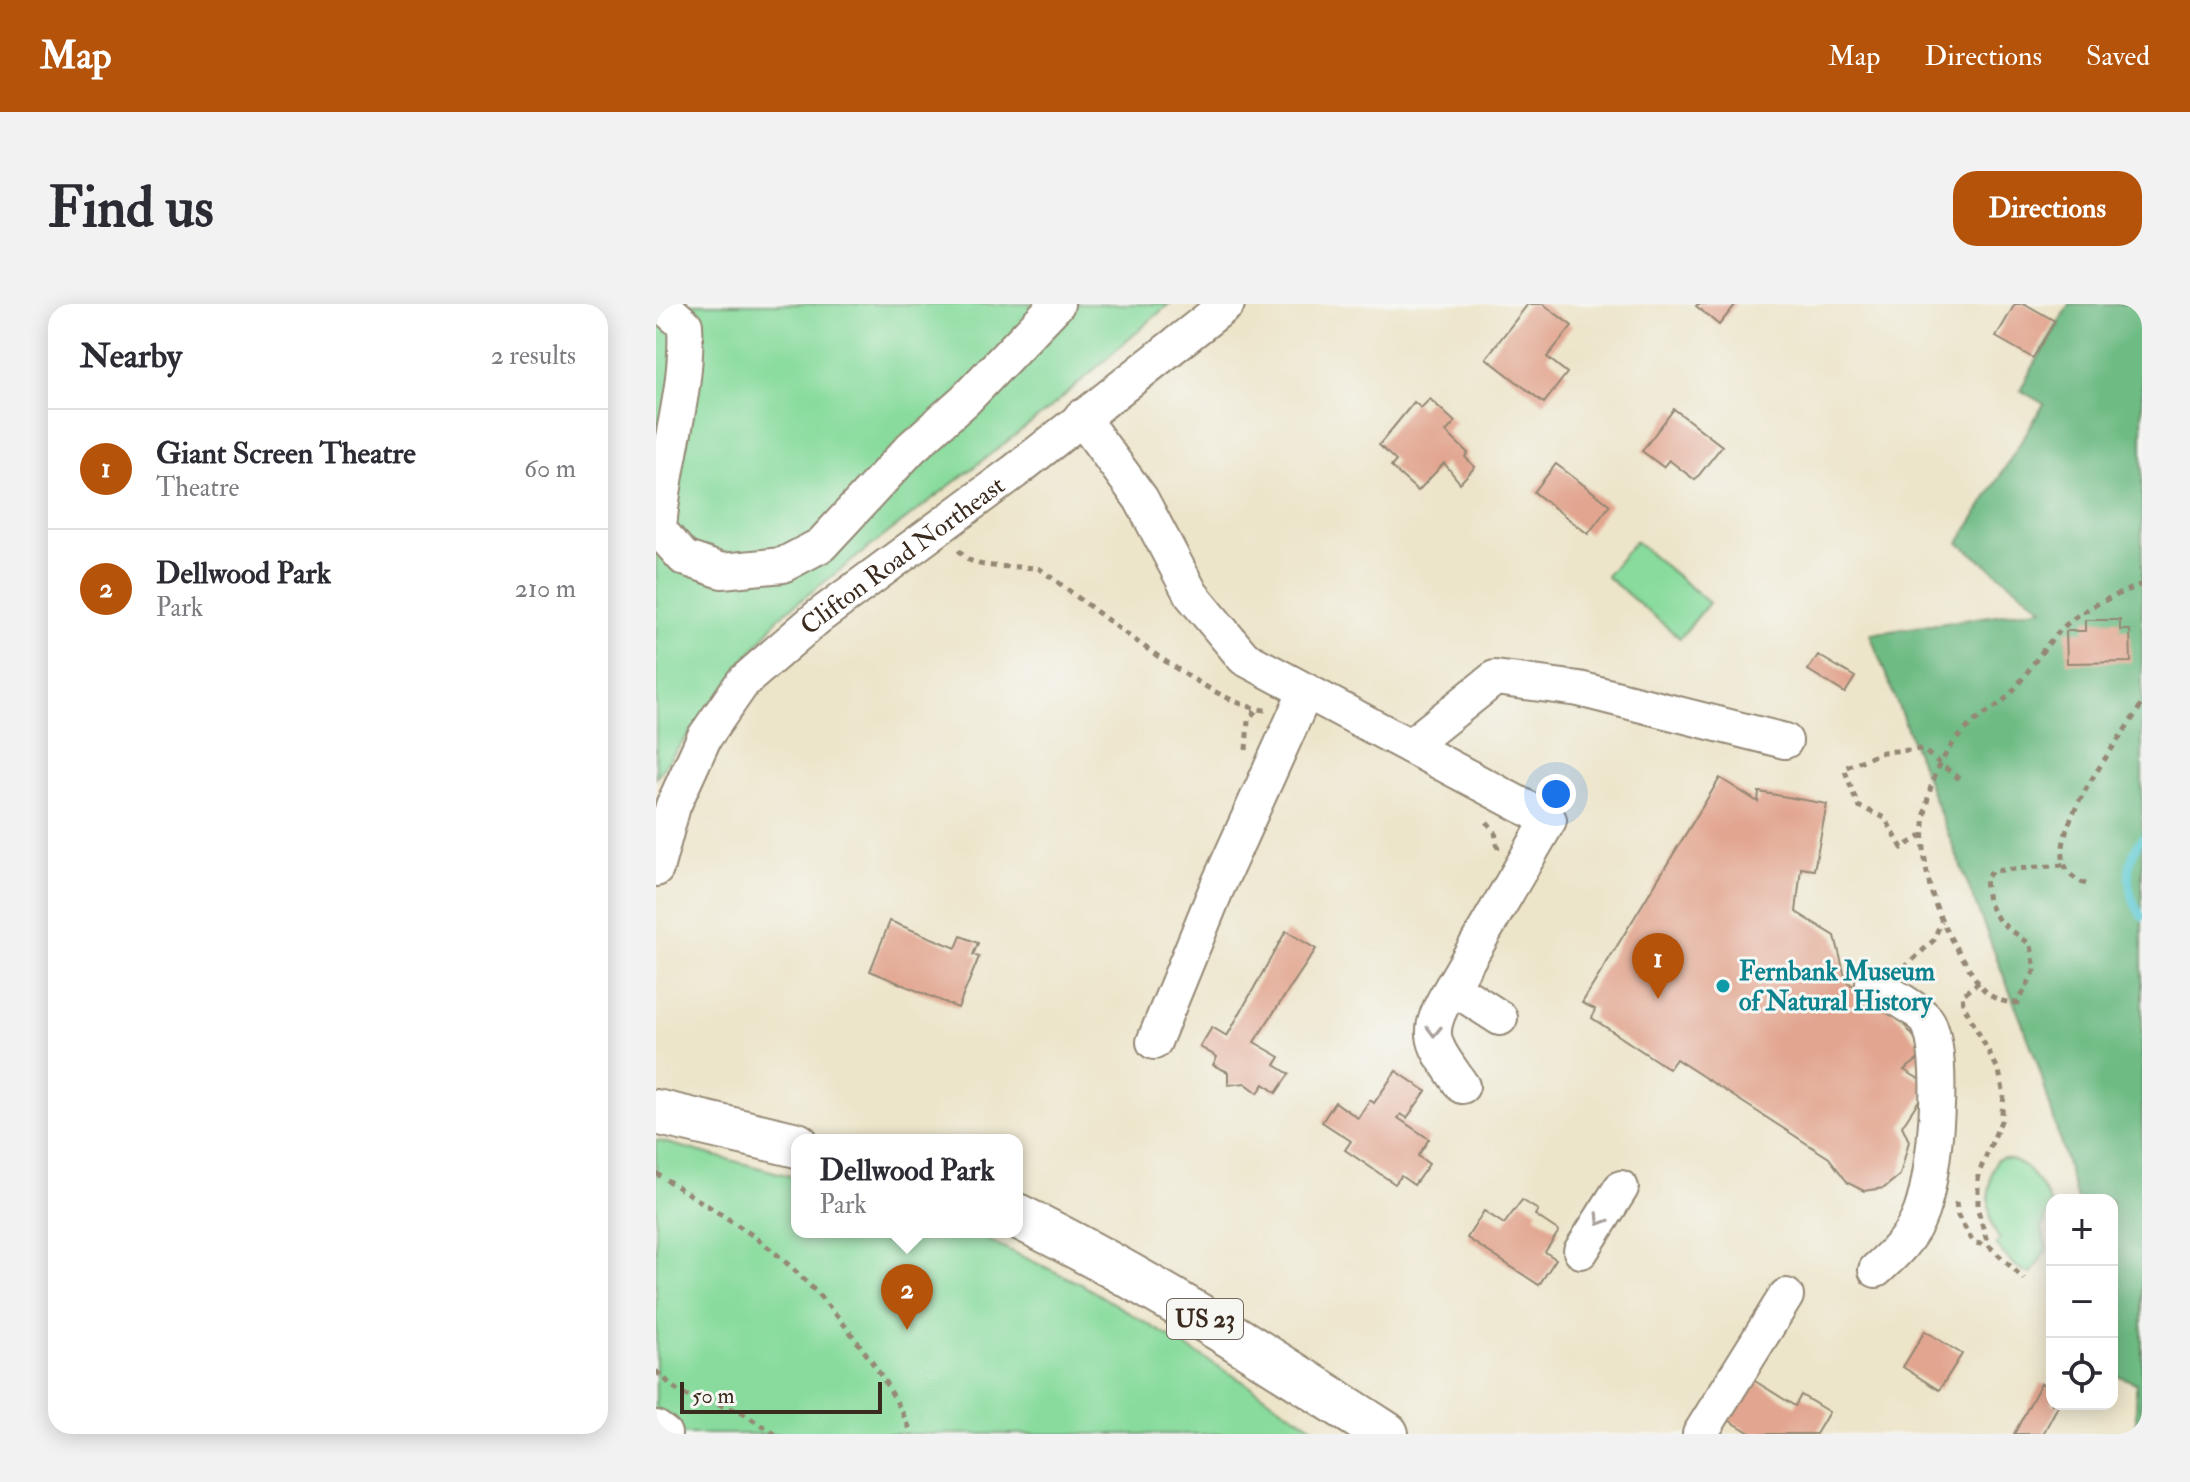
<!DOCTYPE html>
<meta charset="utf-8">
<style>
body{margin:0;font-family:"IM FELL Double Pica",serif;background:#f2f2f3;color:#2b2b33}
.controls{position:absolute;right:24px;bottom:24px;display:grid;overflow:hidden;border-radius:16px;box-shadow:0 4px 20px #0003}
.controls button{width:72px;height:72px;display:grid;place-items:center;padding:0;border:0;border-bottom:2px solid #e1e1e2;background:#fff;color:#2b2b33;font:40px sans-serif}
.scale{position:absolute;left:24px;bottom:20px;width:202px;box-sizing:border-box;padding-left:8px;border:4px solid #3b2a1e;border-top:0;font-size:22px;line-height:28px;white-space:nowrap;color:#3b2a1e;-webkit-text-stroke:6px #f6f6f2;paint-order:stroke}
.you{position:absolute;left:900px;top:490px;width:28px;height:28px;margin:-20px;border:6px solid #fff;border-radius:50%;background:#1a73e8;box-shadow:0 0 0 12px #1a73e833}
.badge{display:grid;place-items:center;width:52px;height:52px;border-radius:50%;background:#b45309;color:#fff;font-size:26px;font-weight:700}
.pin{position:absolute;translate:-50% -66px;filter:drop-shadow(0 2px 4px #0008)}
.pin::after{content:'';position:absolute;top:42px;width:28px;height:24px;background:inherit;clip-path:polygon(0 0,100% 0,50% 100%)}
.popup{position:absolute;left:135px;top:830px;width:232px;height:104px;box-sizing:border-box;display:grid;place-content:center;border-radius:16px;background:#fff;filter:drop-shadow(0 2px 6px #0005);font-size:26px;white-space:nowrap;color:#7c7c81}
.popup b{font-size:30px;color:#2b2b33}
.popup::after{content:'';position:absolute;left:50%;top:100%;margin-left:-16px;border:16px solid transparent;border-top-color:#fff}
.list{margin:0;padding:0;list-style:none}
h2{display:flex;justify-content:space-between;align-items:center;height:104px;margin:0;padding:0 32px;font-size:34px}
h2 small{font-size:26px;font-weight:400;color:#7c7c81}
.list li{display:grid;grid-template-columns:52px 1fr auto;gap:24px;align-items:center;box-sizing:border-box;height:120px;padding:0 32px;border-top:2px solid #e1e1e2}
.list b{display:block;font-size:30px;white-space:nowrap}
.list p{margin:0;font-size:26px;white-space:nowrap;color:#7c7c81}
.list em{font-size:26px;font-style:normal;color:#7c7c81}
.icon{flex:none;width:44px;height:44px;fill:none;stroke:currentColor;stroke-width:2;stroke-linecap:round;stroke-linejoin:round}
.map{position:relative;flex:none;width:1486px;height:1130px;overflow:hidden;border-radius:24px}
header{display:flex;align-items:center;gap:48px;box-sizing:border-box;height:112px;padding:0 40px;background:#b45309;color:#fff}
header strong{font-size:38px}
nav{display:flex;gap:44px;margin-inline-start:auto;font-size:28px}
.intro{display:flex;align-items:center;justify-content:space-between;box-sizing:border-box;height:192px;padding:0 48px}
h1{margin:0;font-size:56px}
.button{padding:20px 36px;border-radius:24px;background:#b45309;color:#fff;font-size:28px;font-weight:700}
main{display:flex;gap:48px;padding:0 48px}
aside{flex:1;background:#fff;border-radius:24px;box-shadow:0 4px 20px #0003}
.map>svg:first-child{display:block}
.green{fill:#88db9d;stroke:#62825e;stroke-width:2}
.forest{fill:#6ebb84;stroke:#547251;stroke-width:2}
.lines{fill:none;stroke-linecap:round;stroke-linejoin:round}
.stream{stroke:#5cc9d3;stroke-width:8}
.building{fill:#e2a690}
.minor-casing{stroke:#948874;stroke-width:38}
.highway-casing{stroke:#948874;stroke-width:48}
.path{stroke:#948874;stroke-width:5;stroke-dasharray:6 6;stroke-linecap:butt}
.minor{stroke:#fff;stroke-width:34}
.highway{stroke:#fff;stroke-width:44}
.oneway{stroke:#a79f9a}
.culture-dot{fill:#0f9aa8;stroke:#f6f6f2;stroke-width:3}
.labels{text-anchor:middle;stroke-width:6;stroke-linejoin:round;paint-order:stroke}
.shield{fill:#f6f6f2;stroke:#73675e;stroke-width:2}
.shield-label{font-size:24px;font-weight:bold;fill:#3b2a1e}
.street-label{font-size:26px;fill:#3b2a1e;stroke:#f6f6f2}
.culture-label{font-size:26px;font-weight:bold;fill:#0d838f;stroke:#f6f6f2;text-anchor:start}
</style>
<header>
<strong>Map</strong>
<nav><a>Map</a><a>Directions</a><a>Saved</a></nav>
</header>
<div class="intro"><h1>Find us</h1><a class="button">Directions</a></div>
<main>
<aside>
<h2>Nearby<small>2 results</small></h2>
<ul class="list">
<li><span class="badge">1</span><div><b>Giant Screen Theatre</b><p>Theatre</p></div><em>60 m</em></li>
<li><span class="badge">2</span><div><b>Dellwood Park</b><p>Park</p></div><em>210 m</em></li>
</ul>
</aside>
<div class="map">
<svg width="1486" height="1130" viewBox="0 0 1486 1130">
<rect width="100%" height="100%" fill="#f6f6f2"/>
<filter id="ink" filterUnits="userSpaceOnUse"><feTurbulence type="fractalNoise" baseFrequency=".0125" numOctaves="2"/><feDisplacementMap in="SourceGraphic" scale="16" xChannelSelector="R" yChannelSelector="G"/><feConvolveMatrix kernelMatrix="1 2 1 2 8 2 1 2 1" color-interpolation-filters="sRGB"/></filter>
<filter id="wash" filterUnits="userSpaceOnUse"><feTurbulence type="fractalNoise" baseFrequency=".006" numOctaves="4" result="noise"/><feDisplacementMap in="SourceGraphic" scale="32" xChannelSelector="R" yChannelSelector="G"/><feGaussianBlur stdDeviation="1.8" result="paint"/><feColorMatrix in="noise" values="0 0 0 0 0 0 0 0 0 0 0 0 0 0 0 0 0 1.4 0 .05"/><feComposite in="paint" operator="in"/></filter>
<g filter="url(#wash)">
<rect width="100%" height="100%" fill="#ede5ca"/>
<!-- green -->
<g class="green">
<polygon points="0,0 513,0 393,105 123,313 0,473"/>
<polygon points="979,237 1053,299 1024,334 950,272"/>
<polygon points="0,836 141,874 141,928 310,928 323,932 425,980 580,1073 667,1130 23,1130 0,1111"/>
<path d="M 1347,854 C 1369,855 1386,882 1395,900 L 1386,925 L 1391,945 L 1375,970 C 1362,967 1347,951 1340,940 L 1344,935 C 1329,920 1331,874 1340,856 Z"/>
</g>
<!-- forest -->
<polygon class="forest" points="1413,0 1486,0 1486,1130 1480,1130 1480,1079 1456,1069 1456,896 1421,896 1381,757 1214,330 1387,304 1303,239 1388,100 1364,86"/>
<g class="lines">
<!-- stream -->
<path class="stream" d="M 1486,534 C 1468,558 1469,589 1486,613"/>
</g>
<g id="blocks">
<!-- building -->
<g class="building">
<polygon points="872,0 887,0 916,22 891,53 911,69 888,99 830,54"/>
<polygon points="1042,0 1080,0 1063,21 1040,2"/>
<polygon points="1359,0 1369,0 1399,17 1377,54 1340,33"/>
<polygon points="774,95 799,118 790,128 812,149 809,153 819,163 804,179 788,159 762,187 735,163 740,157 723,141 758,98 765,104"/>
<polygon points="1018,105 1066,142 1039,176 1013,156 1007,163 986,147"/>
<polygon points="900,160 954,201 932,230 878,188"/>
<polygon points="1429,316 1464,316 1464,326 1474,326 1475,358 1411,359 1410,327 1429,327"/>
<polygon points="1162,351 1199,373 1189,389 1152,366"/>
<polygon points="1064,474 1102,498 1103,488 1171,500 1158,566 1145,564 1140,608 1179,632 1190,677 1213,692 1221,687 1271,749 1248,766 1273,781 1246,822 1253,837 1244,871 1228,884 1208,887 1192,879 1173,854 1020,755 1013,765 936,714 939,705 926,699"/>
<polygon points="234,617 300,644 305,632 322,639 317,651 323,653 302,704 214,667"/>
<polygon points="630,627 660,645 598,738 624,753 619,761 633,770 620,789 608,780 602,789 589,779 572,781 572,768 557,761 561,753 544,743 556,723 571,732"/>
<polygon points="740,767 770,787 751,814 745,810 742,814 773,835 762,852 773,860 758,881 745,872 739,880 689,846 695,837 666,818 679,798 702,814 714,796 718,799"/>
<polygon points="866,896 882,906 879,911 903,927 889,948 900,955 883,981 811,934 828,907 848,920"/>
<polygon points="1269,1027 1306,1050 1283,1086 1247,1063"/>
<polygon points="1094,1074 1139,1102 1145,1091 1173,1108 1160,1130 1096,1130 1069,1114"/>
<polygon points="1385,1079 1396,1085 1396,1100 1403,1100 1387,1130 1358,1130"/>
</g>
</g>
</g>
<g filter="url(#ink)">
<use href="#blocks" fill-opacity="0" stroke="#948874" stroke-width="2"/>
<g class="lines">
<!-- minor casing -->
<g class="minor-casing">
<g id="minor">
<path d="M 5,0 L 29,21 C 33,90 7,156 3,226 L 28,254 L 66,267 L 127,261 L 165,241 L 255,144 L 309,96 L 401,0"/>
<polyline points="425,113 485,195 535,290 588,354 893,516 796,683"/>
<polyline points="754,442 839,374 923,385 1129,437"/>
<path id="s1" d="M 0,565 L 17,502 L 48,434 L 87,378 L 162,313 L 358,168 L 571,0"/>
<path d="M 1217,679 C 1230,688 1266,707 1272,718 C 1290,754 1279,870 1265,908 C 1256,933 1239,949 1220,966"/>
<polyline points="498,738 560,586 650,387"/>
<path d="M 806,782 C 776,738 766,732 796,683 L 844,714"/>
<polyline points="925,947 965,884"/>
<polyline points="0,1124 8,1130"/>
<polyline points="1044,1130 1130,992"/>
</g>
</g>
<!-- highway casing -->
<g class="highway-casing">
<g id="highway">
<polyline points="0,808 141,841"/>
<path d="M 361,912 C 490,975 609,1052 730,1130"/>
</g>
</g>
<!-- path -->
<g class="path">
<path d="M 303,246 C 317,270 359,259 384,265 C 430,298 560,406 612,406"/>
<polyline points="590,446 592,416 600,406"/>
<polyline points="831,518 839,528 842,545"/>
<polyline points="1267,531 1246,544 1229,514 1202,502 1188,464 1227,448 1266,445 1307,478"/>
<path d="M 1407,561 L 1336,567 L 1329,576 L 1332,598 L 1343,617 L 1375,641 L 1379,666 L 1362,699 C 1327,699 1321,675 1303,648 C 1259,582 1250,483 1311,424 C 1324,411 1342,404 1354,390 C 1377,364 1395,327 1426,309 C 1444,297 1466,289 1486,280"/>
<path d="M 1430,580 C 1360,556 1469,433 1486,399"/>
<polyline points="1248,664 1278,636 1285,617"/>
<polyline points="1323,678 1306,691 1307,700 1343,767 1348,791 1345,817 1322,871 1322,906 1332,941 1368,975"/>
<path d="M 0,869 C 34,892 71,912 104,937 C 161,979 229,1064 256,1130"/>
<polyline points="1300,898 1302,912 1318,939 1332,941"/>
<polyline points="0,1067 25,1090 83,1107 119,1130"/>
</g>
<!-- minor -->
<use href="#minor" class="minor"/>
<!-- highway -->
<use href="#highway" class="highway"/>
</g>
<!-- one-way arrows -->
<defs><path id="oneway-chevron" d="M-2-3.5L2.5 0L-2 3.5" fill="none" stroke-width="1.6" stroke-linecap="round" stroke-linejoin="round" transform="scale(2)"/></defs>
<g class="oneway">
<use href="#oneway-chevron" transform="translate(778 727) rotate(91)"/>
<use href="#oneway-chevron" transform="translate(945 916) rotate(122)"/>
</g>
</g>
<!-- markers -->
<circle class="culture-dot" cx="1067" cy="682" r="8"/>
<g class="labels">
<!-- shield labels -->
<rect class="shield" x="511" y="995" width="76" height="40" rx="6"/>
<g class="shield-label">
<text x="549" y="1023">US 23</text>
</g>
<!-- street labels -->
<g class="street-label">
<text dy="9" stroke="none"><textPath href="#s1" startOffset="412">Clifton Road Northeast</textPath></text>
</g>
<!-- culture labels -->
<g class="culture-label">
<text x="1083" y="676">Fernbank Museum<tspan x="1083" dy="30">of Natural History</tspan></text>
</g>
</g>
</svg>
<div class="controls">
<button>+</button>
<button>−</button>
<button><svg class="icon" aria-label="locate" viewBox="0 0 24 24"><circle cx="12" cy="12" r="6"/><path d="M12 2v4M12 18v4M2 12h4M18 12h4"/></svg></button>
</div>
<div class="scale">50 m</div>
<div class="you"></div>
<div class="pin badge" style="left:1002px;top:695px">1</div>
<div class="pin badge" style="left:251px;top:1026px">2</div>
<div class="popup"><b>Dellwood Park</b>Park</div>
</div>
</main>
